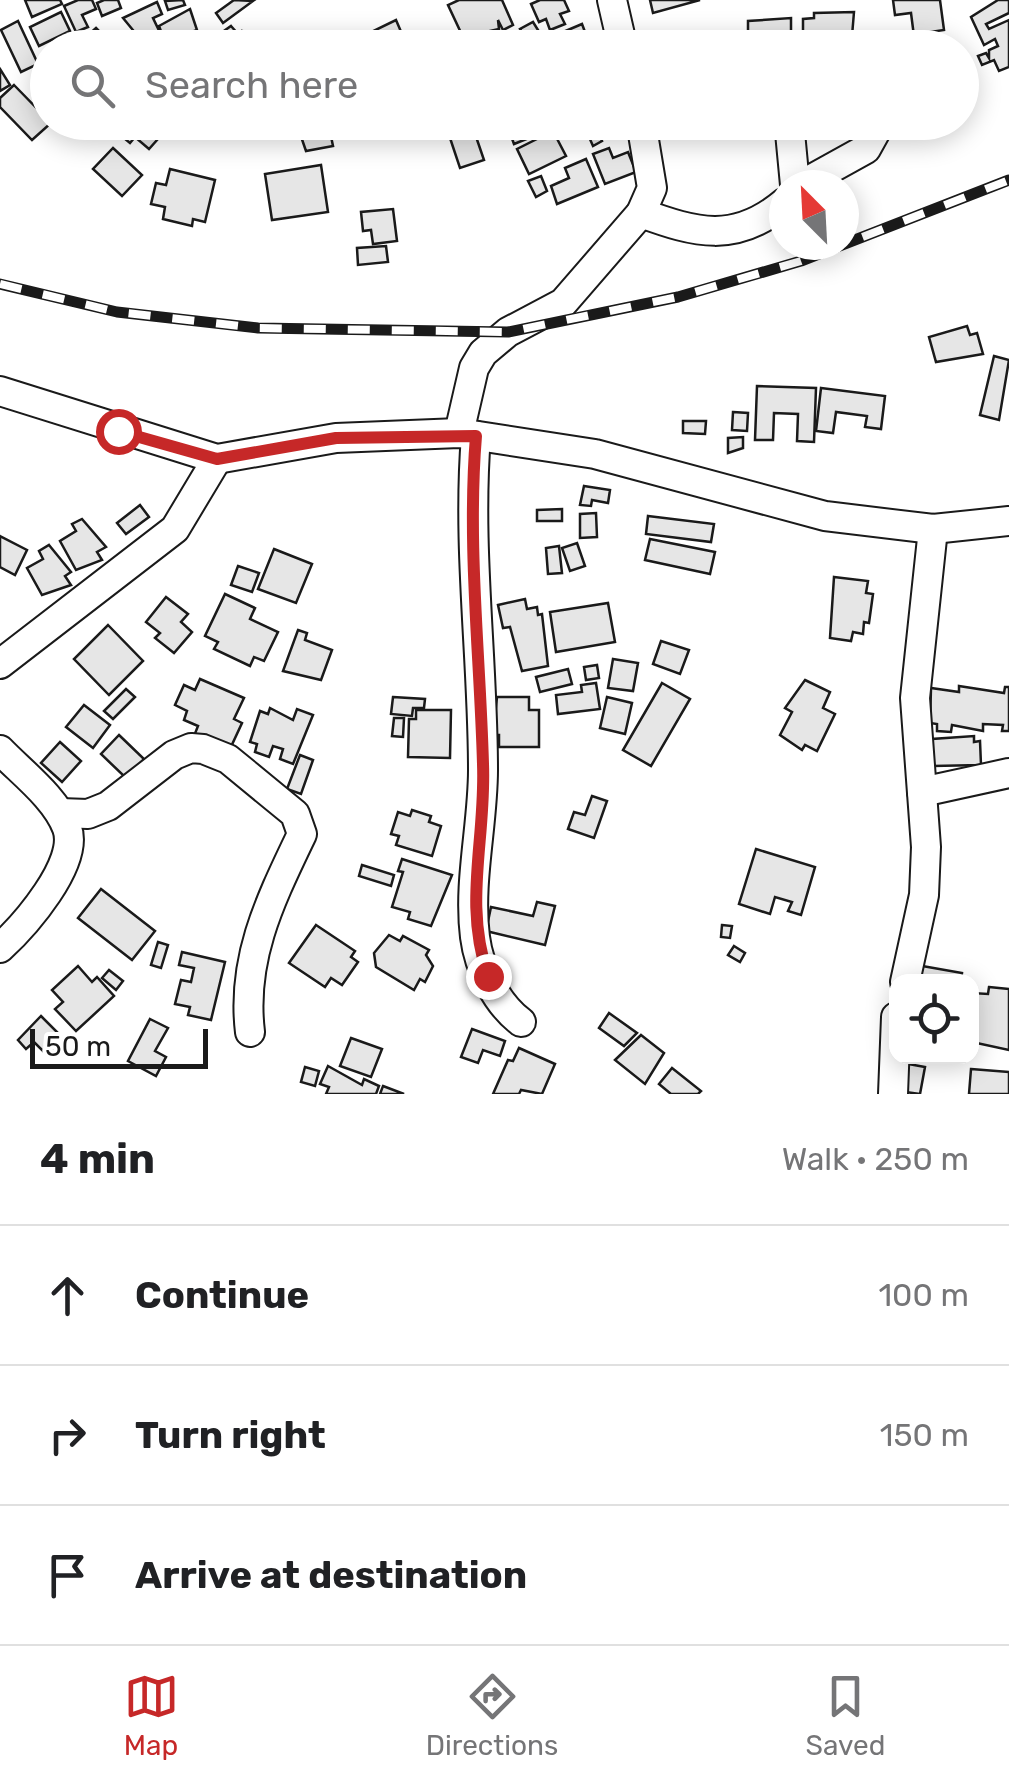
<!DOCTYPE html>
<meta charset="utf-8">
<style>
body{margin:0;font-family:Rubik,sans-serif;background:#f6f6f6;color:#202124}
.controls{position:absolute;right:30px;bottom:30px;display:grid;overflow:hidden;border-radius:20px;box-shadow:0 5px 25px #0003}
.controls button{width:90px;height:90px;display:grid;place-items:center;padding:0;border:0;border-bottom:2px solid #e0e0e0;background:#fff;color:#202124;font:50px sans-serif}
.compass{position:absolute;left:769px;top:170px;width:90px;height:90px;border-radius:50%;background:#fff;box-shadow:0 5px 25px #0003;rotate:336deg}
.scale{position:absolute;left:30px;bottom:25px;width:178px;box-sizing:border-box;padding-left:10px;border:5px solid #1a1a1a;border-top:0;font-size:28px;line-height:35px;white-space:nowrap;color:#1a1a1a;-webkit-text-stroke:8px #fff;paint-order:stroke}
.stop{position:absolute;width:30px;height:30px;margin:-22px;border:8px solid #c62828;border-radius:50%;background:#fff}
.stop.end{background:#c62828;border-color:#fff;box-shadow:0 2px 10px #0008}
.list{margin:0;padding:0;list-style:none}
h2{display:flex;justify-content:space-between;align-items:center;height:130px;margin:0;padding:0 40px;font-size:42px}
h2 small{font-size:32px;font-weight:400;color:#757577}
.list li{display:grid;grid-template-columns:65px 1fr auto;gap:30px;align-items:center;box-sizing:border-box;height:140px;padding:0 40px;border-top:2px solid #e0e0e0}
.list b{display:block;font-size:38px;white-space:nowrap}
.list em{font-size:32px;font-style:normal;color:#757577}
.icon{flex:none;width:55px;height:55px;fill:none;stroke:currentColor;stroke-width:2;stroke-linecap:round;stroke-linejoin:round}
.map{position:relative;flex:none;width:1009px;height:1094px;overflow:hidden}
.search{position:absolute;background:#fff;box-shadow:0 5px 25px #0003;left:30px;right:30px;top:30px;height:110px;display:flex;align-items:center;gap:25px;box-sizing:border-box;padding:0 35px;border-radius:55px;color:#757577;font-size:38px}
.sheet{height:550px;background:#fff}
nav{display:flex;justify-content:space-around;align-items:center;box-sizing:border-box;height:140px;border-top:2px solid #e0e0e0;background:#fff;font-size:28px;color:#757577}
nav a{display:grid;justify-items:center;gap:5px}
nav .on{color:#c62828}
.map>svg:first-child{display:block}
.building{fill:#e6e6e6;stroke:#1a1a1a;stroke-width:2.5}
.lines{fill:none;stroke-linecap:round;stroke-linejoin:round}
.minor-casing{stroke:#1a1a1a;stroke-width:32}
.minor{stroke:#fff;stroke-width:28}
.rail-casing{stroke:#1a1a1a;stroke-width:11}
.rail{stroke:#fff;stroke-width:8;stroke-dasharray:22;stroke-linecap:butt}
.route{stroke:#c62828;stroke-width:12}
</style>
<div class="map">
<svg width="1009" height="1094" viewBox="0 0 1009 1094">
<rect width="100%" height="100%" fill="#fff"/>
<!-- building -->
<g class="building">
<polygon points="25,0 60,0 62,4 32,17"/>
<polygon points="78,0 92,0 96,9 82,15 88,27 76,32 64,6"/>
<polygon points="104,0 118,0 121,8 102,16 97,3"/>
<polygon points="183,0 185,5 168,10 165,1"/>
<polygon points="234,0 253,1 223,23 216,13"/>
<polygon points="459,0 502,0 513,25 503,30 498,20 499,29 463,37 448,5"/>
<polygon points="540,0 564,0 569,11 560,14 565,24 550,30 546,19 539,22 531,4"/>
<polygon points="650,0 700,0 653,13"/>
<polygon points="893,0 940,0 944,30 930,32 931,42 915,44 911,13 895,15"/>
<polygon points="998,0 1009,0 1009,13 986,24 989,29 1009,20 1009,67 999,71 994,60 982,65 978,56 986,53 989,58 989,50 998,46 995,39 984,45 971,17"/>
<polygon points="157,2 162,14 153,18 166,45 124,48 121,42 137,35 123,18"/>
<polygon points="190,9 197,30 165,42 159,26"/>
<polygon points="61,12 70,31 39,46 30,27"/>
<polygon points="854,12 851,48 803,48 803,19 814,18 814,13"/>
<polygon points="791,18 791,48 748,48 748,21"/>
<polygon points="396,20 408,48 371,48 365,35"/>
<polygon points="18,21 38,64 21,72 1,30"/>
<polygon points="533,22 543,38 530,46 520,29"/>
<polygon points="582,24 591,48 553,48 549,38"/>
<polygon points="231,26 238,34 216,48 211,40"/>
<polygon points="96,28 102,34 95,42 88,35"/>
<polygon points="242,31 260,35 257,48 238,48"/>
<polygon points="69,35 75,48 57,48 54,42"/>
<polygon points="512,35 521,48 506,48 502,42"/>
<polygon points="197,36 203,48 174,48"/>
<polygon points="683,41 684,46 693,48 660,48 659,43"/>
<polygon points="0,69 10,85 0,91"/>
<polygon points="14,85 51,123 32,140 0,107 0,98"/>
<polygon points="118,122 173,122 149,149 135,137 130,143 113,129"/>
<polygon points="296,122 328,122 333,146 306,151"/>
<polygon points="471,122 484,160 460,168 447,129"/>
<polygon points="506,122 541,122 544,132 514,144"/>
<polygon points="553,131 566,156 529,174 517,149"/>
<polygon points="598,133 602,141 593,146 589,137"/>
<polygon points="113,148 142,175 122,196 93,169"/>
<polygon points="609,148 613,158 628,152 636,172 605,184 593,154"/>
<polygon points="586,159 598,187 557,204 551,186 569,178 565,168"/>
<polygon points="321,165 328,212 272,220 265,174"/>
<polygon points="170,169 215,180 205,222 193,219 192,226 163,219 165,207 151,204 156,183 166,185"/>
<polygon points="541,176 547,191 536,197 528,181"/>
<polygon points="393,209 397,241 373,244 371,230 363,231 361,212"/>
<polygon points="386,246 388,262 358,265 357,248"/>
<polygon points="967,326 970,335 977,333 983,354 936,362 929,337"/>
<polygon points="994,356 1009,360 999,420 980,415"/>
<polygon points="757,386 816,388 814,442 797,441 798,414 774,413 773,440 755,440"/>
<polygon points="821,388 885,396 881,429 865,427 867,416 836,412 833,433 816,431"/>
<polygon points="733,412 748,413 747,431 732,430"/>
<polygon points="683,421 706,421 705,434 683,433"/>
<polygon points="743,437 743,448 728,453 728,438"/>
<polygon points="584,486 610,490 608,503 592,500 591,506 580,505"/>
<polygon points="140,505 149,517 126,534 117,523"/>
<polygon points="562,509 562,521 537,521 537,510"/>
<polygon points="596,513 597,537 580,538 580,514"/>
<polygon points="648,516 714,524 711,542 646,534"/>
<polygon points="82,519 106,547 97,552 102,560 76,570 60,541 76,531 72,524"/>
<polygon points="0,536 27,550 15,575 0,567"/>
<polygon points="650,539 715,552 710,574 645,560"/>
<polygon points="577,543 585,566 570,571 562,548"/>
<polygon points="49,545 71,572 65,576 71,585 42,595 27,568 43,559 39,551"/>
<polygon points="559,546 562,573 548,574 546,548"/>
<polygon points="274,549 312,564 296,603 258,589"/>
<polygon points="238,566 259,573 252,592 231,585"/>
<polygon points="834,577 868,581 866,593 873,594 869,623 864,622 863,634 853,632 851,641 830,638"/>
<polygon points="225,594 255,608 250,619 278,632 264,661 254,657 250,666 214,649 218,642 205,636"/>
<polygon points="166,597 188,614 181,622 192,632 174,653 155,638 160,633 146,622"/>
<polygon points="525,599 527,609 537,607 538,615 542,614 548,666 522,671 510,627 503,628 498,605"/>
<polygon points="608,603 615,642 556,652 550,612"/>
<polygon points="108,625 143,661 109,695 74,659"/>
<polygon points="298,630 307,633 305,640 332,650 321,680 283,671"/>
<polygon points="661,641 689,650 680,674 653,664"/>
<polygon points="613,659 638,663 633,691 608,688"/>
<polygon points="597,665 599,678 586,680 584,667"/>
<polygon points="568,669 572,684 540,692 536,677"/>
<polygon points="200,679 244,698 234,719 242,723 229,751 194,736 198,726 184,720 187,711 175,705 184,685 195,690"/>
<polygon points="805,680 830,692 823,708 835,714 817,751 805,745 802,750 780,735 792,712 785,708"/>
<polygon points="596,683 600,709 558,714 556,695 582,692 581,685"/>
<polygon points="662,683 690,699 651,766 623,750"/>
<polygon points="959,686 1004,693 1005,687 1009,687 1009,731 1002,731 1003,725 983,724 983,731 952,725 951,732 937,731 937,724 930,723 931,688 959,692"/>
<polygon points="126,689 135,697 113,719 104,711"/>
<polygon points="393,697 425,699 424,708 413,708 412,716 391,714"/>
<polygon points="497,697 529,697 529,710 539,710 539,747 499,747 499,735 493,735"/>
<polygon points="607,697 632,703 625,734 600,728"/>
<polygon points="84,705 110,725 93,748 66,727"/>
<polygon points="270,708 293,720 297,709 313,715 293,764 280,759 283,749 273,746 269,757 255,752 257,744 250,742 260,711 268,714"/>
<polygon points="416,710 451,710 450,758 408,757 409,719 416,719"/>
<polygon points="394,718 404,718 403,737 392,736"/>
<polygon points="119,735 144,759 126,778 101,754"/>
<polygon points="974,736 974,742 980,741 981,765 933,766 932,739"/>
<polygon points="60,742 81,761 62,782 41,763"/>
<polygon points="300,755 313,760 301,794 287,789"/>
<polygon points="592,796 607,801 594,838 568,829 574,812 585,815"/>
<polygon points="412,810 431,816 429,822 441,826 432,856 396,845 399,836 391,834 398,812 410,816"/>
<polygon points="756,849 815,867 801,915 788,911 792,902 775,897 770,914 739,904"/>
<polygon points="402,859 452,875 431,926 408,919 410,912 392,907 403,872 398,871"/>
<polygon points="362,865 394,875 391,886 359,876"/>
<polygon points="101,889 155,931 132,960 78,918"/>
<polygon points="537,902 555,906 545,945 486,931 491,907 533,916"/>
<polygon points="316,925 355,951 351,957 358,962 342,985 331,978 325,987 289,963"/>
<polygon points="722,925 732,926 730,938 721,937"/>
<polygon points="389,935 400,941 403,936 429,950 426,955 433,966 425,982 420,979 414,990 376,967 374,953"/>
<polygon points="158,942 168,945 161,968 151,965"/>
<polygon points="734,946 745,953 740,962 728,955"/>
<polygon points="182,952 225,962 211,1020 188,1015 190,1007 175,1004 181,980 191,982 194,968 179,965"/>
<polygon points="911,964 962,973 961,982 908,982"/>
<polygon points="78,966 92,982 97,977 114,996 76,1031 55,1009 63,1002 52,990"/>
<polygon points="109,970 123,981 116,990 102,978"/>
<polygon points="989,987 1009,989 1009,1050 972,1042 972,993 988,994"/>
<polygon points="609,1013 637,1033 624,1046 599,1028"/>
<polygon points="41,1016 63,1038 47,1055 34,1042 26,1049 18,1040"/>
<polygon points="150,1019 168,1028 155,1051 166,1057 156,1076 128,1061"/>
<polygon points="472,1029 505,1041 500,1056 483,1050 478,1063 461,1057"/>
<polygon points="641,1035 664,1053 645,1084 615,1060"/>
<polygon points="351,1038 382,1049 371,1077 340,1066"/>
<polygon points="519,1048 555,1064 542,1094 521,1090 519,1094 493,1094 508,1060 513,1061"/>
<polygon points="903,1063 925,1067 920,1094 898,1091"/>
<polygon points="328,1066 362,1085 364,1079 379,1086 376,1094 326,1094 329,1087 320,1084"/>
<polygon points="305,1067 319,1071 315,1086 301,1082"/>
<polygon points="672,1068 701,1091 698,1094 671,1094 659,1084"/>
<polygon points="971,1069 1009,1072 1009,1094 969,1094"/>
<polygon points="383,1086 404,1094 380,1094"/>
</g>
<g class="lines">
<!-- minor casing -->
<g class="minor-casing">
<g id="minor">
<polyline points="612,0 623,48"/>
<polyline points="789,122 795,185"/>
<polyline points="801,185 866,149 881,122"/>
<path d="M 641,213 C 696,233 735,244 784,203"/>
<polyline points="0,391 217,459 336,438 459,433 595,454 825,516 933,529 1009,521"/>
<polyline points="459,433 474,368 483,353 508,332 563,303 641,213 652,188 641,122"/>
<path d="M 476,436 C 467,547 483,658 483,770 C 483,825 468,882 475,937 C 479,968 496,1003 521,1022"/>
<polyline points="0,664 175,529 217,459"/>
<path d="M 0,750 C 21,772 56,798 67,828 C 80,863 24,926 0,948"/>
<polyline points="922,792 1009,773"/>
<path d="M 60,813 L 88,814 L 108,806 L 174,755 L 191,748 L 203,749 L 228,759 L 295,814 L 302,834 C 271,899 241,958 250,1032"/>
<polyline points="905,982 924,895 926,847 915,698 933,529"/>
<polyline points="893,1094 896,1017"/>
</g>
</g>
<!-- minor -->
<use href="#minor" class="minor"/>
<!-- rail casing -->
<g class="rail-casing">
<polyline id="rail" points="0,284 117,312 258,328 508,332 678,297 801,261 1009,180"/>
</g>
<!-- rail -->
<use href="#rail" class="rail"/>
</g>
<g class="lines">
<!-- route -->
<path class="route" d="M 118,431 L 217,459 L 336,438 L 476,436 C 467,545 480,654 483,764 C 486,840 463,902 488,976"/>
</g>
</svg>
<div class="controls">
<button><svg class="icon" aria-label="locate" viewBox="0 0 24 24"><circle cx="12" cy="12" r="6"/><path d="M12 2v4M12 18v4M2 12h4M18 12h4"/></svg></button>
</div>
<svg class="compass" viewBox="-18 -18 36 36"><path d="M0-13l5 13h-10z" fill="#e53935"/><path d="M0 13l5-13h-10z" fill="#757577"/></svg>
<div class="scale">50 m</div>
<div class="stop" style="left:118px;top:431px"></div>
<div class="stop end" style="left:488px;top:976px"></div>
<div class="search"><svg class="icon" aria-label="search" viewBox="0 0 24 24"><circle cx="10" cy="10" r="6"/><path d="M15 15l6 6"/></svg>Search here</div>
</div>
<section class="sheet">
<h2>4 min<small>Walk · 250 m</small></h2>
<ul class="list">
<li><svg class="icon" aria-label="ahead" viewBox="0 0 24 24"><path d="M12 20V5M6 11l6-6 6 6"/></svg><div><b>Continue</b></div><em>100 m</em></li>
<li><svg class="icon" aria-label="right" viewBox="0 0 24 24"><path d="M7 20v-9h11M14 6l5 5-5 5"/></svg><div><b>Turn right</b></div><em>150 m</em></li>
<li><svg class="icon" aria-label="arrive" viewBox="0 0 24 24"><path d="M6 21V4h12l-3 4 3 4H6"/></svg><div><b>Arrive at destination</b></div></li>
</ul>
</section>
<nav>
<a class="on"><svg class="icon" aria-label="map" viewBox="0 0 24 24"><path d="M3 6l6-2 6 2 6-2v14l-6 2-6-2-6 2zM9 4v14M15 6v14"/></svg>Map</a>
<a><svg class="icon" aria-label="directions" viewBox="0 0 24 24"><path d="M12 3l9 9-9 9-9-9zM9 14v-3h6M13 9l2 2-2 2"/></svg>Directions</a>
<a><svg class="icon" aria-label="saved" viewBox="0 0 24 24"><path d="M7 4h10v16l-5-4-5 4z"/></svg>Saved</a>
</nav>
